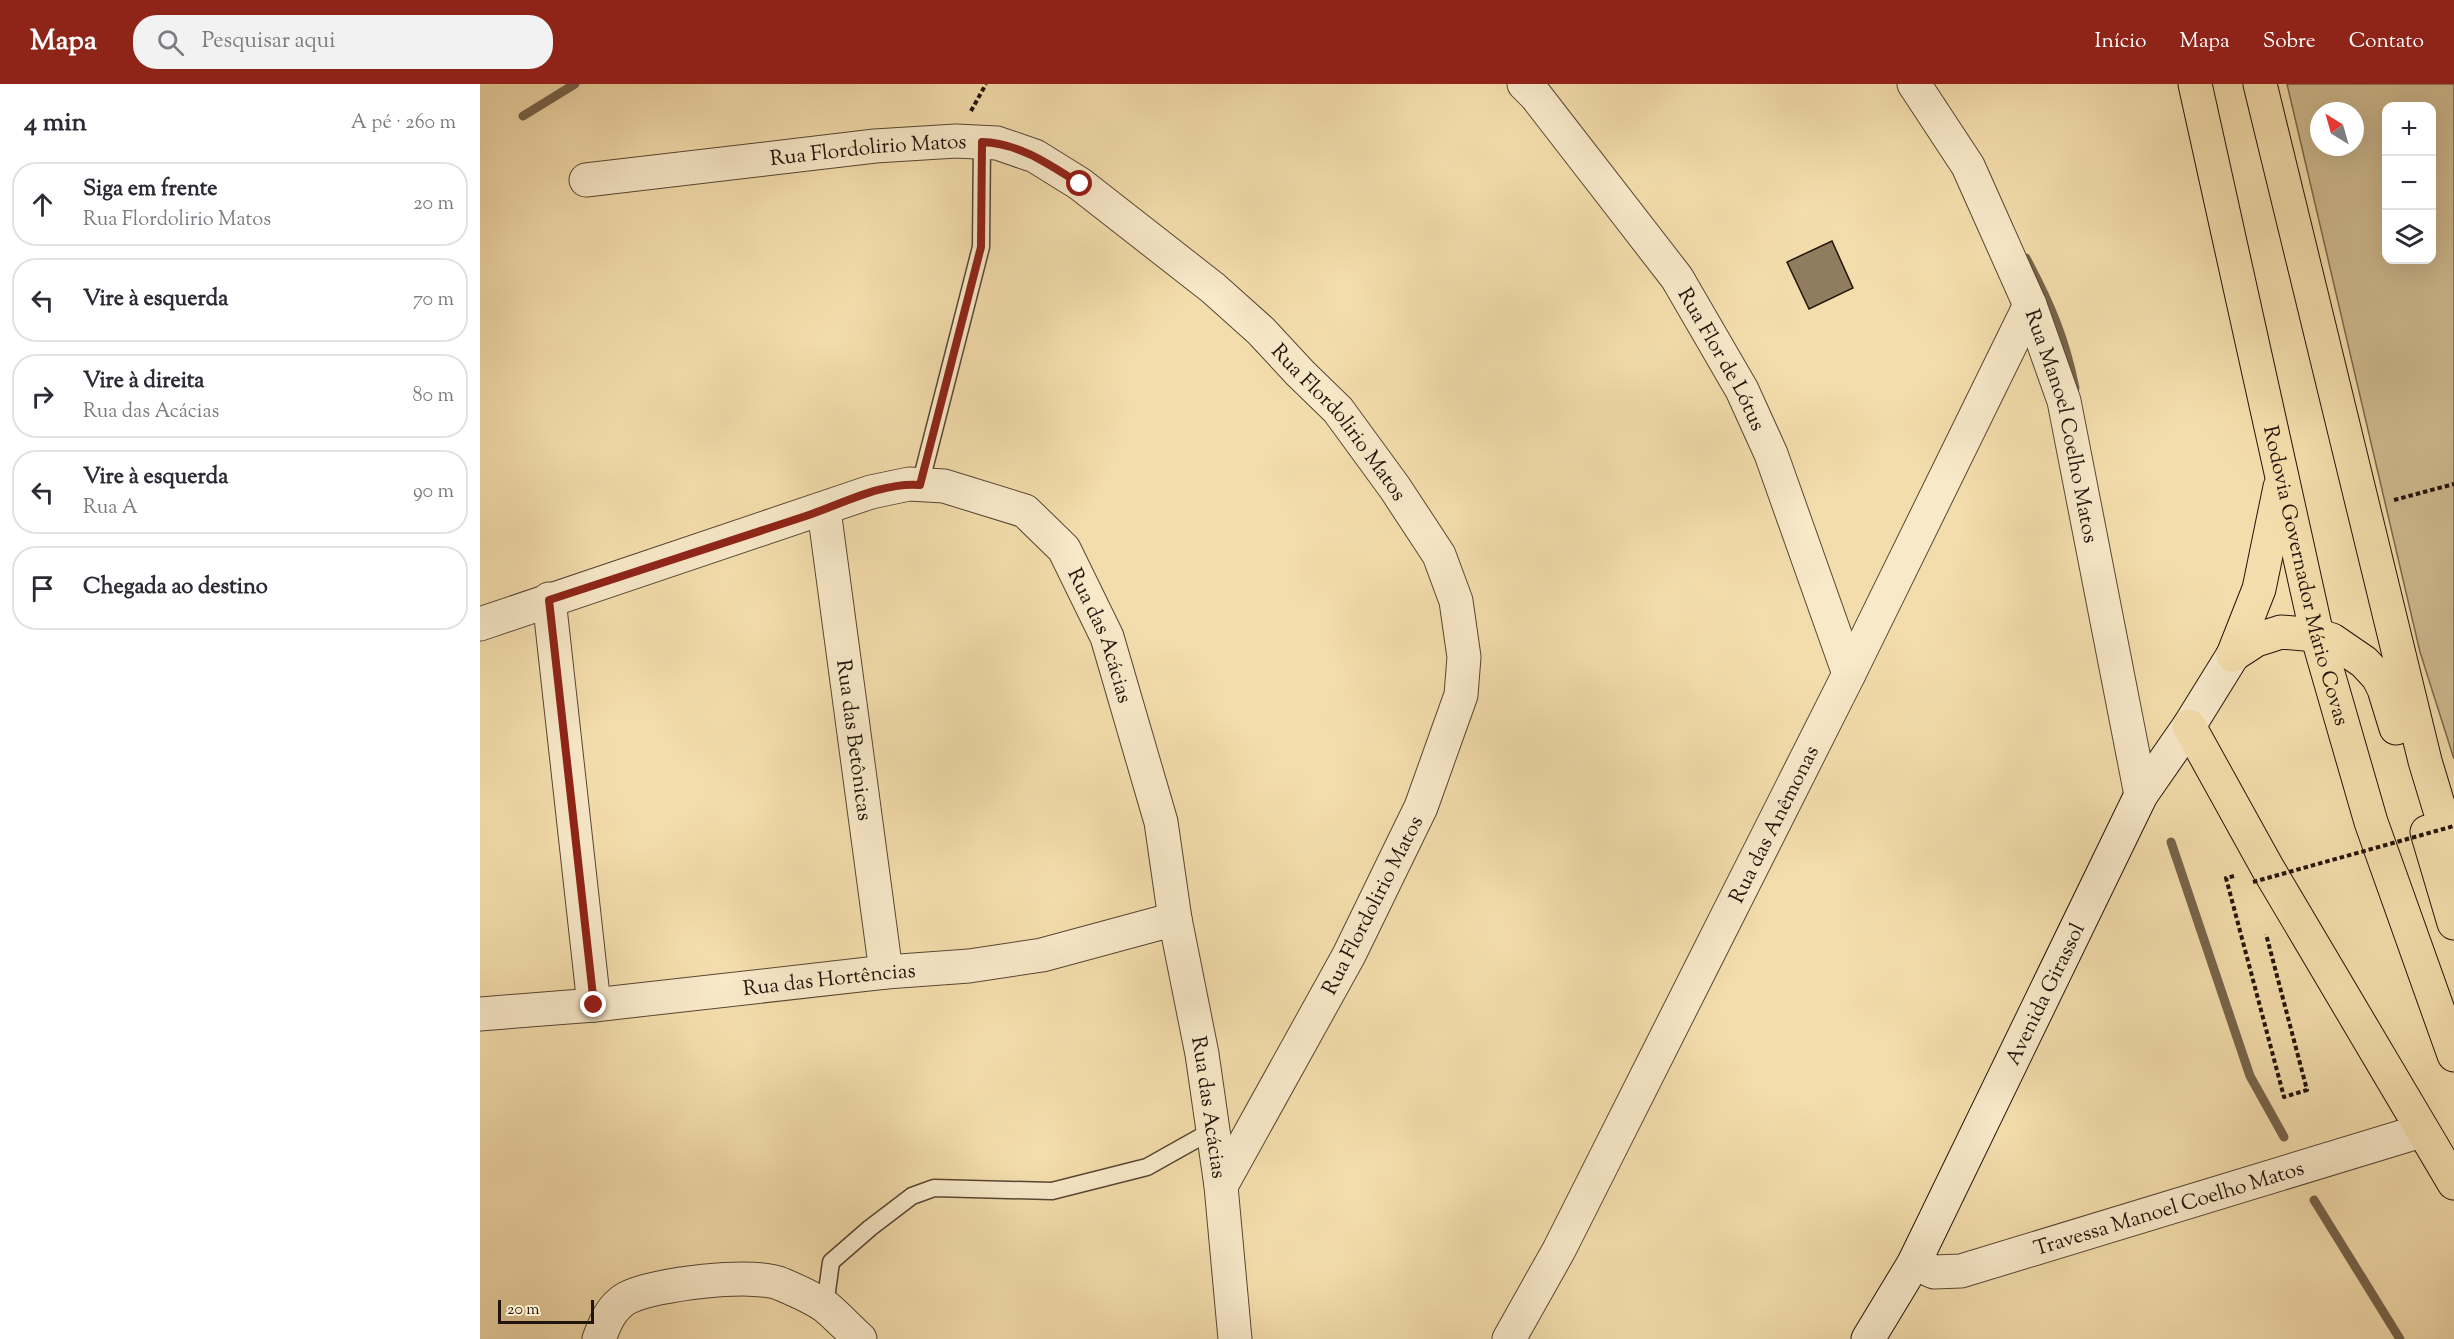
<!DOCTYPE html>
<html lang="pt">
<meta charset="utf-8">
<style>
body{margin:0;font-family:"Sorts Mill Goudy",serif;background:#f2f2f3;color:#2b2b33}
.controls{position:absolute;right:18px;top:18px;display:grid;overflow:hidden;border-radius:12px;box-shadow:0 6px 24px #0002}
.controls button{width:54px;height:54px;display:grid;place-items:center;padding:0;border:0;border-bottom:2px solid #e1e1e2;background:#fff;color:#2b2b33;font:30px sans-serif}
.compass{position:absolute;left:1830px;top:18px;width:54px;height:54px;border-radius:50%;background:#fff;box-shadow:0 6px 24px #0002;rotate:323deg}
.scale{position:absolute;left:18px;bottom:15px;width:96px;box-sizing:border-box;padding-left:6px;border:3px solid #23140b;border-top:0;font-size:16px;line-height:21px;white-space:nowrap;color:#23140b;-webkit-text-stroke:4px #f8e9c9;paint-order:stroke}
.stop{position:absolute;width:18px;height:18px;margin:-14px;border:4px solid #8f2418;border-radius:50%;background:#fff}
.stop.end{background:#8f2418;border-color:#fff;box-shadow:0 2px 6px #0008}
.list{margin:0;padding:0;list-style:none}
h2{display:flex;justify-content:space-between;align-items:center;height:78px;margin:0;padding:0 24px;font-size:26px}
h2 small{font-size:20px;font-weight:400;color:#7c7c81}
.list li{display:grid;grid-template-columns:39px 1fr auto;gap:18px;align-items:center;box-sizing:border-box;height:84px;margin:0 12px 12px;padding:0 12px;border:2px solid #e1e1e2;border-radius:24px}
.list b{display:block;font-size:22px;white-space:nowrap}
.list p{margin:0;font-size:20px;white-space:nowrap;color:#7c7c81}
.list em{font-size:20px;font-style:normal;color:#7c7c81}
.icon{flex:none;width:33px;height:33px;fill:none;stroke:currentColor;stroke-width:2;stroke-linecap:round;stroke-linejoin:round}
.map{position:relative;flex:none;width:1974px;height:1255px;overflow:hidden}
header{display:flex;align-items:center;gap:36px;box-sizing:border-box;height:84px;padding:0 30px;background:#8f2418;color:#fff}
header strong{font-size:28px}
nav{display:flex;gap:33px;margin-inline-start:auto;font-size:21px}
.search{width:420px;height:54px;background:#f2f2f3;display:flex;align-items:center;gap:15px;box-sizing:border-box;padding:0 21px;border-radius:24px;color:#7c7c81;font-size:22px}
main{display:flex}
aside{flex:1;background:#fff}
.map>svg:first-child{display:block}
.green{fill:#d0bb91;stroke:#7a684e;stroke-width:1.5;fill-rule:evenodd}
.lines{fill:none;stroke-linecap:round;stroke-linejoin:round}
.stream{stroke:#76644b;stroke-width:9}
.building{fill:#907d5f;stroke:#23140b;stroke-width:1.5}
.lane-casing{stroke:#574633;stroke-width:19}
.street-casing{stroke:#574633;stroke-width:35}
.secondary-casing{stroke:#23140b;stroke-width:35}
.highway-casing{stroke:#23140b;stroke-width:35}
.path{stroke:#23140b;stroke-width:4;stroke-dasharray:4.5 3;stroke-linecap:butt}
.lane{stroke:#f8e9c9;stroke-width:16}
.street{stroke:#f8e9c9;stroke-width:33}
.secondary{stroke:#f8e9c9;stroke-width:33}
.highway{stroke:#f4ddac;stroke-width:33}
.path-bridge{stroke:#23140b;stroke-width:4;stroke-dasharray:4.5 3;stroke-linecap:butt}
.route{stroke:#8f2418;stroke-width:8}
.labels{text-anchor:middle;stroke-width:5;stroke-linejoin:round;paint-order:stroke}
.street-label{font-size:21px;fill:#23140b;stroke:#f8e9c9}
</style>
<header>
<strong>Mapa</strong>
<div class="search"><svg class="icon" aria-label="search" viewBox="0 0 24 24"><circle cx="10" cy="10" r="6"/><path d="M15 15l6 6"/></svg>Pesquisar aqui</div>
<nav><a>Início</a><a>Mapa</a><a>Sobre</a><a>Contato</a></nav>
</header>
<main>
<aside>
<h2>4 min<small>A pé · 260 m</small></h2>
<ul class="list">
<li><svg class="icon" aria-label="ahead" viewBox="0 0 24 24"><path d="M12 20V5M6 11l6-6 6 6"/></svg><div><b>Siga em frente</b><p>Rua Flordolirio Matos</p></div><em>20 m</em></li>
<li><svg class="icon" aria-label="left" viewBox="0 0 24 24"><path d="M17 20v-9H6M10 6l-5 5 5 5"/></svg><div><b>Vire à esquerda</b></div><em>70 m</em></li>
<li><svg class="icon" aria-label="right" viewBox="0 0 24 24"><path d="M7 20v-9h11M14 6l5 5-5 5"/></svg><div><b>Vire à direita</b><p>Rua das Acácias</p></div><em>80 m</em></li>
<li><svg class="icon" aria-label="left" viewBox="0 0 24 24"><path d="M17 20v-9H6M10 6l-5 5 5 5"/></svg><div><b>Vire à esquerda</b><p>Rua A</p></div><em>90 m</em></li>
<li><svg class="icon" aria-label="arrive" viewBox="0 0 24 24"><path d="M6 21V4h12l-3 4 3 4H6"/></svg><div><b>Chegada ao destino</b></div></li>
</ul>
</aside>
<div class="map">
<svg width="1974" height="1255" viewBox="0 0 1974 1255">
<rect width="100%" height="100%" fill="#f4ddac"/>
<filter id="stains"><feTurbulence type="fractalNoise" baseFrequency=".00333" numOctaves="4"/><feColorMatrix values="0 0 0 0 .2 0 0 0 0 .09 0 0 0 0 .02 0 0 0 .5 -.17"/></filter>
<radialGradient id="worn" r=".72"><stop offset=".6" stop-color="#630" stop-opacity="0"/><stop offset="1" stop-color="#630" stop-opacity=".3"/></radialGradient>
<!-- green -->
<path class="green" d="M 1807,0 L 1974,0 L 1974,675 L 1940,568 ZM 1906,22 L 1952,22 L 1952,176 L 1906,176 ZM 1839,27 L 1875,27 L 1875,63 L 1839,63 Z"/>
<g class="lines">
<!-- stream -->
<g class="stream">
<polyline points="43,32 95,0"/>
<path d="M 1546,174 C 1570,219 1585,254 1595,304"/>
<polyline points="1691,758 1770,992 1804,1053"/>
<polyline points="1834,1116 1920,1255"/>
</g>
</g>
<!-- building -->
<polygon class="building" points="1352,157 1373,204 1329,225 1307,178"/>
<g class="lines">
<!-- lane casing -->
<g class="lane-casing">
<g id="lane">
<polyline points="440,401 501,163 502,58"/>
<polyline points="345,1222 351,1178 390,1144 432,1112 454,1104 572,1107 667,1083 733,1046"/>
</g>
</g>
<!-- street casing -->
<g class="street-casing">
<g id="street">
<path id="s1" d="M 1044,0 L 1056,12 L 1197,194 L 1262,306 L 1291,370 L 1369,590"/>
<path id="s2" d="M 1434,0 L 1488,82 L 1550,221 L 1584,317 L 1661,711"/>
<path id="s3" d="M 106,96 L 395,62 L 476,57 L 517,59 L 555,72 L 600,100 L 733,204 L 781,247 L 820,289 L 858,326 L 915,404 L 959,471 L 976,517 L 984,573 L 981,611 L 941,723 L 869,871 L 741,1102"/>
<path id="s4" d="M 344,426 L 406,888"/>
<polyline points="69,515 114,921"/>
<path id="s5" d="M 0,540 L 391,408 L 429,400 L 464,402 L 545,427 L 584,465 L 627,553 L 681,738 L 695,835 L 722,970 L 741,1102 L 755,1255"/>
<path id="s6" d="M 0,930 L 114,921 L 406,888 L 489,882 L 562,871 L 695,835"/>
<path id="s7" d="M 1434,1179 L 1454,1188 L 1481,1187 L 1941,1047"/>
<path d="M 119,1255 C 125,1239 131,1223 147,1214 C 174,1200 273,1188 301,1200 C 315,1206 334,1214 346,1223 C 358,1233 369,1245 380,1255"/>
<path id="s8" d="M 1029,1255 L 1079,1166 L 1369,590 L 1550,221"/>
</g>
</g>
<!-- secondary casing -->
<g class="secondary-casing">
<g id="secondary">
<path id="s9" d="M 1388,1255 L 1434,1179 L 1661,711 L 1709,642 L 1753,571"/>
</g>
</g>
<!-- highway casing -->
<g class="highway-casing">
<g id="highway">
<path id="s10" d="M 1715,0 L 1837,551 L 1891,738 L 1974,971"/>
<polyline points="1780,0 1945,677 1974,773"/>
<polyline points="1753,571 1776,556 1801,548 1837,551 1852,556 1884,578 1898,593 1904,605 1916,644"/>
<polyline points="1753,571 1779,505 1800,403"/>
<polyline points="1709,642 1787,783 1974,1099"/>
<polyline points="1947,748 1974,839"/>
</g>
</g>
<!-- path -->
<g class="path">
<polyline points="491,27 506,0"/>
<polyline points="1914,416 1974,400"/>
<polyline points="1754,792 1746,794 1804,1013 1827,1006 1786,850"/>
</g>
<!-- lane -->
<use href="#lane" class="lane"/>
<!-- street -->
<use href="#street" class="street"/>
<!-- secondary -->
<use href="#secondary" class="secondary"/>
<!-- highway -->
<use href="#highway" class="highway"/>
<!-- path-bridge -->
<polyline class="path-bridge" points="1773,798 1974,742"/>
</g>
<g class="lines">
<!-- route -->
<path class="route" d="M 114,921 L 69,516 C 155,488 240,460 326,432 C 362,420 402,398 440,401 L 501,163 L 502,58 C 539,59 570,81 600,100"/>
</g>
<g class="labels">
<!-- street labels -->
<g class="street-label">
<text dy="7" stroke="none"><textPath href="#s3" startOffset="284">Rua Flordolirio Matos</textPath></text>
<text dy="7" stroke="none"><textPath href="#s1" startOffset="340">Rua Flor de Lótus</textPath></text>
<text dy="7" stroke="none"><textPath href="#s3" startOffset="860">Rua Flordolirio Matos</textPath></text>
<text dy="7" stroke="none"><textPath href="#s2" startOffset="376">Rua Manoel Coelho Matos</textPath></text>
<text dy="7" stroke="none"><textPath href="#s10" startOffset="504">Rodovia Governador Mário Covas</textPath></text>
<text dy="7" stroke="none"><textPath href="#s5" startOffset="720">Rua das Acácias</textPath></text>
<text dy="7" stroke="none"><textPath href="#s4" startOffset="232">Rua das Betônicas</textPath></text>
<text dy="7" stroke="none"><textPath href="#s8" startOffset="579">Rua das Anêmonas</textPath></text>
<text transform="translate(892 821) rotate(-63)" y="7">Rua Flordolirio Matos</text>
<text dy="7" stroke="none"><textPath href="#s6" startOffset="351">Rua das Hortências</textPath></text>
<text dy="7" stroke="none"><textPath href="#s9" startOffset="388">Avenida Girassol</textPath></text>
<text dy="7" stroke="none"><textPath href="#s5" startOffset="1206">Rua das Acácias</textPath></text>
<text dy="7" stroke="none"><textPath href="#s7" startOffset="266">Travessa Manoel Coelho Matos</textPath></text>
</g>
</g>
<rect width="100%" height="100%" filter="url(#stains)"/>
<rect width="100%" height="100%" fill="url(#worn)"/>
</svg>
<div class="controls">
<button>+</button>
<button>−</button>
<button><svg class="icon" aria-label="layers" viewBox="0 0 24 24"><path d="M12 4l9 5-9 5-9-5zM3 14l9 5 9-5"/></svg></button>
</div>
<svg class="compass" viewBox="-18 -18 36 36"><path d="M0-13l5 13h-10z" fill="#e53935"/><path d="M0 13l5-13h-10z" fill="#7c7c81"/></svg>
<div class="scale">20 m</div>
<div class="stop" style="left:600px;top:100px"></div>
<div class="stop end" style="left:114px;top:921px"></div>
</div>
</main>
